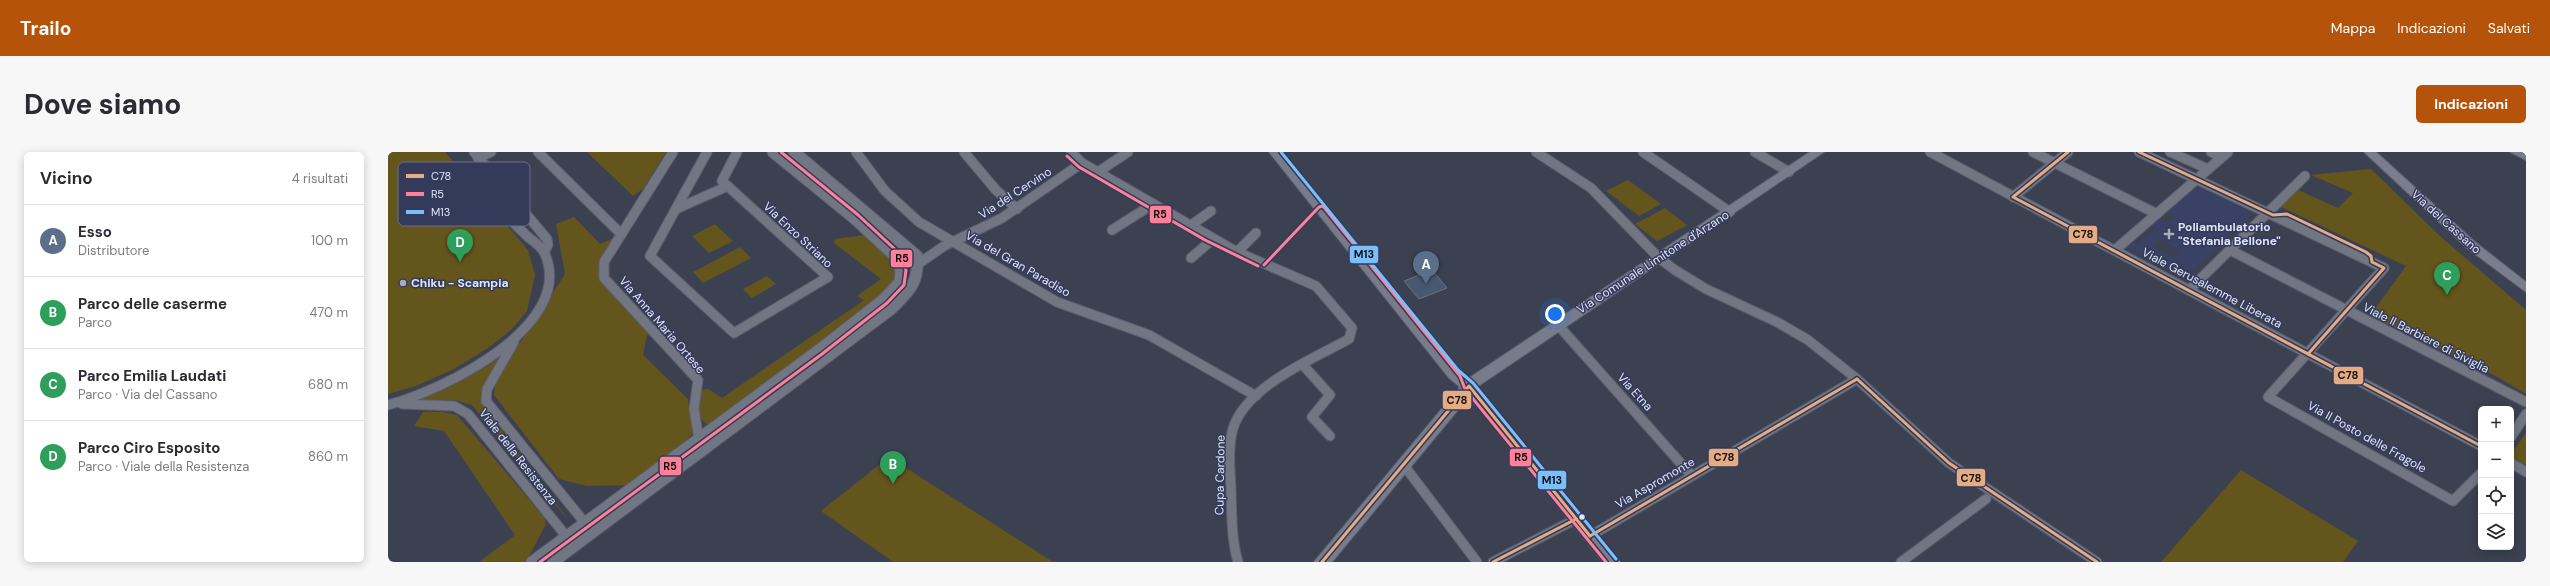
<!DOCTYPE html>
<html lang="it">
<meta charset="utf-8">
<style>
body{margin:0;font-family:"DM Sans",sans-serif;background:#f7f7f7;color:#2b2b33}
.controls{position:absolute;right:12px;bottom:12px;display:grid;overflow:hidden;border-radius:6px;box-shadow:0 2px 10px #0003}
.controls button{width:36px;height:36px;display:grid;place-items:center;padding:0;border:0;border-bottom:1px solid #e1e1e2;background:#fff;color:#2b2b33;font:20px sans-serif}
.you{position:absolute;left:1167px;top:162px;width:14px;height:14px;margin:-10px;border:3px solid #fff;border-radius:50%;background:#1a73e8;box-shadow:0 0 0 6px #1a73e833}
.badge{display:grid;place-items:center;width:26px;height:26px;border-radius:50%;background:#b45309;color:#fff;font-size:13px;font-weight:700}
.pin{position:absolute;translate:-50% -33px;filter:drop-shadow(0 1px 2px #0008)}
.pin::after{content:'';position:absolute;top:21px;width:14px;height:12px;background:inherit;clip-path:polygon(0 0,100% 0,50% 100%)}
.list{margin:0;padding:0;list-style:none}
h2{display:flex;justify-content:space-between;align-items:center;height:52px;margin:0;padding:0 16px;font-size:17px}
h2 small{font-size:13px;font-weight:400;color:#7c7c81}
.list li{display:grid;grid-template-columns:26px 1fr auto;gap:12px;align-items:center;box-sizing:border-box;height:72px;padding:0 16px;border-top:1px solid #e1e1e2}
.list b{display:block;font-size:15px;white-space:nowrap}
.list p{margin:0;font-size:13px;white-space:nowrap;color:#7c7c81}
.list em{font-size:13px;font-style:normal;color:#7c7c81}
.icon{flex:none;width:22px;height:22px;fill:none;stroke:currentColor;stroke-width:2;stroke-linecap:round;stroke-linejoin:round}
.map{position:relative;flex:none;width:2138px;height:410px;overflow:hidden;border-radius:6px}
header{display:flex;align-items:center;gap:24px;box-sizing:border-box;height:56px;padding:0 20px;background:#b45309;color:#fff}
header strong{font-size:19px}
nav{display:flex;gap:22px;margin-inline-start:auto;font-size:14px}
.intro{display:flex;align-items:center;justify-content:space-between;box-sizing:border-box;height:96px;padding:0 24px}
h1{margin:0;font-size:28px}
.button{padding:10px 18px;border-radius:6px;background:#b45309;color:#fff;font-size:14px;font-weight:700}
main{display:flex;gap:24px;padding:0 24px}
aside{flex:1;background:#fff;border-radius:6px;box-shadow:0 2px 10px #0003}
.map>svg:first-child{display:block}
.built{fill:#394264;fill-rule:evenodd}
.green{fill:#64551d}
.building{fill:#475970;stroke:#6a717e}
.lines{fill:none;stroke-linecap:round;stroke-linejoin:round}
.minor-casing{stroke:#5a5e6e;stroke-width:11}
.tertiary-casing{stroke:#5a5e6e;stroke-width:13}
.secondary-casing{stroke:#5a5e6e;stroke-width:2}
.primary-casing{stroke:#5a5e6e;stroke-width:2}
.trunk-casing{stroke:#5a5e6e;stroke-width:2}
.minor{stroke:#727683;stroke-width:9}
.tertiary{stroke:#727683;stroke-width:11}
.secondary{fill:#7a7d8b;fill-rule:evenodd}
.primary{fill:#787b89;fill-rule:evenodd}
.trunk{fill:#767a89;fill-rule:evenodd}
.bus-1-casing{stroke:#343b5a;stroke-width:6}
.bus-2-casing{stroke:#343b5a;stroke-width:6}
.bus-3-casing{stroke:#343b5a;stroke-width:6}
.bus-1{stroke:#e5ac83;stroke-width:3}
.bus-2{stroke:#ff8098;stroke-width:3}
.bus-3{stroke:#7abffc;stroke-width:3}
.poi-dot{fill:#a7acbf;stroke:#343b5a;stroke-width:1.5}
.bus-dot{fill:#e0e5f9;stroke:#343b5a;stroke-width:1.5}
.labels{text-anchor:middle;stroke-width:3;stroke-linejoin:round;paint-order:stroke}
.street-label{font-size:12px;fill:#e0e5f9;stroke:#343b5a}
.poi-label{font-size:12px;font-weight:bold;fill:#e0e5f9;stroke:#343b5a;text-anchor:start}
.key{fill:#343b5a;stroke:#686e8a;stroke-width:1}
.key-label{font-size:11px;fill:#e0e5f9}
.line-badge{stroke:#343b5a;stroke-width:1.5}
.pale-badge-label{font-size:11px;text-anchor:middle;font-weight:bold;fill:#111}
</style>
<header>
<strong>Trailo</strong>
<nav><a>Mappa</a><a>Indicazioni</a><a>Salvati</a></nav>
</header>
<div class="intro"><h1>Dove siamo</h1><a class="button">Indicazioni</a></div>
<main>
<aside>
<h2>Vicino<small>4 risultati</small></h2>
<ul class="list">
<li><span class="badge" style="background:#5c6f8a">A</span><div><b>Esso</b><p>Distributore</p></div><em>100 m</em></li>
<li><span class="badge" style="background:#2e9e5b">B</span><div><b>Parco delle caserme</b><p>Parco</p></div><em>470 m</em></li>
<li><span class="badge" style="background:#2e9e5b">C</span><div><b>Parco Emilia Laudati</b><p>Parco · Via del Cassano</p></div><em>680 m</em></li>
<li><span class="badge" style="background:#2e9e5b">D</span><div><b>Parco Ciro Esposito</b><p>Parco · Viale della Resistenza</p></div><em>860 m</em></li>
</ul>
</aside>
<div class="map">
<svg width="2138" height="410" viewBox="0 0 2138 410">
<rect width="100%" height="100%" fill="#3c4152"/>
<!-- built -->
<path class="built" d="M 1807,34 L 1864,62 L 1796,126 L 1737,94 L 1743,90 L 1749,93 L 1768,77 L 1762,73 L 1769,67 L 1779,72 L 1788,64 L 1778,59 ZM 1771,87 L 1793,99 L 1786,106 L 1764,94 Z"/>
<!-- green -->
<g class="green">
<polygon points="0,0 57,0 140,98 147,123 139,159 123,178 100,196 66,217 28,234 0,242"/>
<polygon points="199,0 278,0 255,37 245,44"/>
<polygon points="1983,17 2053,85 2138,158 2138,242 2108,224 1982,164 2018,114 1891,54 1908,37 1950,56 1965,41 1923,23"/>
<polygon points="1240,28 1273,52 1251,64 1218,39"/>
<polygon points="1277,56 1299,73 1269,89 1247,72"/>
<polygon points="186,65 212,92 226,86 216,115 227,137 261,174 255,203 300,247 305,281 292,295 240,333 199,334 171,327 106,243 108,228 177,122 168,72"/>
<polygon points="327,72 345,89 321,101 304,84"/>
<polygon points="477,83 510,109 505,138 322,274 315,269 308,257 314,238 320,237 334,246 476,148 469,144 493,127 446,91 447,87"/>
<polygon points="352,95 363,106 315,131 305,120"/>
<polygon points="379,124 388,132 364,146 355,137"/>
<polygon points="116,201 94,239 93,250 181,369 84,253 67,248 32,249 29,248 101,213"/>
<polygon points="35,260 55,260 69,263 156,365 158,372 138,410 91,410 127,383 56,279 26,274"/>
<polygon points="2138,281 2138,313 2123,306 2123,302"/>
<polygon points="501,305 665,410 505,410 433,359"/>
<polygon points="1853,318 1970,389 1955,410 1773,410"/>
</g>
<!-- building -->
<polygon class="building" points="1044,118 1059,136 1031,147 1016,129"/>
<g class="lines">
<!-- minor casing -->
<g class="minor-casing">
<g id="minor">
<polyline points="86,0 159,87 160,93 156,100"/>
<polyline points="150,0 229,78 234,80"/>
<polyline points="285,0 216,110 216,126 310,228 306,257 311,287"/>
<polyline points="319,0 262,104 346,181 440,125 334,29 349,0"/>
<polyline points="468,0 497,39 531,70 669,150 761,183 868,244"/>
<polyline points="576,0 608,38 629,57"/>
<path d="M 683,0 L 694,11 L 849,100 L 928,134 L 964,176 L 961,187 C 925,207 865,231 847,271 C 839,290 842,317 843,337 C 844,362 843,386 850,410"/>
<polyline points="1148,0 1203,36 1271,106 1287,118 1318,137 1389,170 1420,188 1469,227 1561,311 1709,410"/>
<polyline points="1255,0 1342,60"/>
<polyline points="1367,0 1401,20"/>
<polyline points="1542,0 2093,294"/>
<polyline points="1645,0 1769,62"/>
<polyline points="1751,0 1996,116 1880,245 2065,349 2093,321"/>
<polyline points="1782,0 1820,17"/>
<polyline points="1823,0 1834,5"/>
<polyline points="90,6 103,0"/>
<polyline points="710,20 740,0"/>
<polyline points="1625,45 1680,0"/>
<polyline points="288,57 340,34"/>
<polyline points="802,74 823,59"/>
<polyline points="724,78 765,52"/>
<polyline points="1727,98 1840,0"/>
<polyline points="1842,98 2138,250"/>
<polyline points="849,100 868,81"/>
<polyline points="803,106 825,87"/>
<polyline points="530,112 556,94 614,66 694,11"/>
<polyline points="1801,138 1917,24"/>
<polyline points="1170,173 1304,324"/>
<polyline points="126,190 99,237 98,249 197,371"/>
<polyline points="915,213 942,243 924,265 942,284"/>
<polyline points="14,252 66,254 80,262 178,384"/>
<path d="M 0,253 C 53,239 188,175 157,102 C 154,94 144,89 138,83 C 119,65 93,40 95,13"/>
<polyline points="2123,285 2138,262"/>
<polyline points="2123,311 2138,320"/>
<polyline points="1015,312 1089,410"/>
<polyline points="1202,384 1469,227"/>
<polyline points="1105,410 1188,367"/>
<polyline points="1513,410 1598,347"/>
</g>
</g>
<!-- tertiary casing -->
<g class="tertiary-casing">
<g id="tertiary">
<polyline points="144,410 431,198 496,147 512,130 513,119 508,105 466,66 385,0"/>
<path d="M 165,410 L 503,157 C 521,139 531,132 529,104 L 406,0"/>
</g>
</g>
<!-- secondary casing -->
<g class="secondary-casing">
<g id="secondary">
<polygon points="1976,0 1988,0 2087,90 2138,130 2138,140 2079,96"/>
<polygon points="1081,229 1086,230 1232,410 1215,410 1076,238 1074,234 1076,230"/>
</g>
</g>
<!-- primary casing -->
<g class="primary-casing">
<polygon id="primary" points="881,0 893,0 1071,218 1081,226 1422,0 1436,0 1089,235 944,410 926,410 1072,235 1061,226"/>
</g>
<!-- trunk casing -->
<g class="trunk-casing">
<polygon id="trunk" points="2122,0 2138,0 2138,8"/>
</g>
<!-- minor -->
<use href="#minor" class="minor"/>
<!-- tertiary -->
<use href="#tertiary" class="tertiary"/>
<!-- secondary -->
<use href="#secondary" class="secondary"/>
<!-- primary -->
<use href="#primary" class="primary"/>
<!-- trunk -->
<use href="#trunk" class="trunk"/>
<!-- bus-1 casing -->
<g class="bus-1-casing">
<g id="bus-1">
<polyline points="1680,0 1625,45 2093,294"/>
<polyline points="1751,0 1885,63 1899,62 1978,100 1983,104 1984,110 1996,116 1920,202"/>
<polyline points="1469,227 1561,311 1709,410"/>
<polyline points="1202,384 1469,227"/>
<polyline points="934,410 1081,234 1202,384"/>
<polyline points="1105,410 1188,367"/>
</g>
</g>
<!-- bus-2 casing -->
<g class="bus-2-casing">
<g id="bus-2">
<polyline points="679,4 691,15 817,88 870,114"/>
<polyline points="876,113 931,55 935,54 1072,224 1077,237 1218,410"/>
<polyline points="152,410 434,202 499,151 516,133 518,118 512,102 469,62 393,0"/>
</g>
</g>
<!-- bus-3 casing -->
<g class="bus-3-casing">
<polyline id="bus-3" points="893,0 1070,218 1085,231 1228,407"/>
</g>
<!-- bus-1 -->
<use href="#bus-1" class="bus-1"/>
<!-- bus-2 -->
<use href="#bus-2" class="bus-2"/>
<!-- bus-3 -->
<use href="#bus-3" class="bus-3"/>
</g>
<!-- markers -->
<g class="poi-dot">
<path d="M1779 76h4v4h4v4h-4v4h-4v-4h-4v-4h4z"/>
<circle cx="15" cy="131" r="4"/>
</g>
<circle class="bus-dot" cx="1194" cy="365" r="3.5"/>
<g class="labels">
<!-- street labels -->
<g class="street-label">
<text transform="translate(627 41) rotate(-33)" y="4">Via del Cervino</text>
<text transform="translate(2058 70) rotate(42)" y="4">Via del Cassano</text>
<text transform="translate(410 83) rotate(43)" y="4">Via Enzo Striano</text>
<text transform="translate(1265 110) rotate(-33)" y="4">Via Comunale Limitone d'Arzano</text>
<text transform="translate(630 112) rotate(30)" y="4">Via del Gran Paradiso</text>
<text transform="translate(1824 136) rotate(28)" y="4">Viale Gerusalemme Liberata</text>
<text transform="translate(274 173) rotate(49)" y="4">Via Anna Maria Ortese</text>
<text transform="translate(2038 186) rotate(27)" y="4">Viale Il Barbiere di Siviglia</text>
<text transform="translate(1247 240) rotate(48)" y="4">Via Etna</text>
<text transform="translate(1979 285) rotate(29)" y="4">Via Il Posto delle Fragole</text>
<text transform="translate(130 305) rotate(52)" y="4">Viale della Resistenza</text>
<text transform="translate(832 323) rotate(-89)" y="4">Cupa Cardone</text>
<text transform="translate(1267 331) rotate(-30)" y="4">Via Aspromonte</text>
</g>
<!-- poi labels -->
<g class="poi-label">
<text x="1790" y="79">Poliambulatorio<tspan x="1790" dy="14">"Stefania Bellone"</tspan></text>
<text x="23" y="135">Chiku - Scampia</text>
</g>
</g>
<!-- legend -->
<rect x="10" y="10" width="132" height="64" rx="6" class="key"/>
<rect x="18" y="22" width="18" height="4" fill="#e5ac83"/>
<rect x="18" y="40" width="18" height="4" fill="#ff8098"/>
<rect x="18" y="58" width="18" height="4" fill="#7abffc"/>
<g class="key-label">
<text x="43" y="28">C78</text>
<text x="43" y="46">R5</text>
<text x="43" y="64">M13</text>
</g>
<g class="line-badge">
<rect x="761" y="53" width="23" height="19" rx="4" fill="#ff8098"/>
<rect x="1680" y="73" width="30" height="19" rx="4" fill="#e5ac83"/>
<rect x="961" y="93" width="30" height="19" rx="4" fill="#7abffc"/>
<rect x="502" y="97" width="23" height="19" rx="4" fill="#ff8098"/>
<rect x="1945" y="214" width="31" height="19" rx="4" fill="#e5ac83"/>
<rect x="1054" y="238" width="30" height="20" rx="4" fill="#e5ac83"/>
<rect x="1121" y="296" width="23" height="19" rx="4" fill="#ff8098"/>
<rect x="1320" y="296" width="31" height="19" rx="4" fill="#e5ac83"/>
<rect x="271" y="304" width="23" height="20" rx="4" fill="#ff8098"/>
<rect x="1568" y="316" width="30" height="19" rx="4" fill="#e5ac83"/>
<rect x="1149" y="318" width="30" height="20" rx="4" fill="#7abffc"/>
</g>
<g class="pale-badge-label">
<text x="772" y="66">R5</text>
<text x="1695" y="86">C78</text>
<text x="976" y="106">M13</text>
<text x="514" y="110">R5</text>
<text x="1960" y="227">C78</text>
<text x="1069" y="252">C78</text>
<text x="1133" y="309">R5</text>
<text x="1336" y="309">C78</text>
<text x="282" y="318">R5</text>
<text x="1583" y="330">C78</text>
<text x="1164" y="332">M13</text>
</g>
</svg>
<div class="controls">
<button>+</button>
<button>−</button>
<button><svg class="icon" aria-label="locate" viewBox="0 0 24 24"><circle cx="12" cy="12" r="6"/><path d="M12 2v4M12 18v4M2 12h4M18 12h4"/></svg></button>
<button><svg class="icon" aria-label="layers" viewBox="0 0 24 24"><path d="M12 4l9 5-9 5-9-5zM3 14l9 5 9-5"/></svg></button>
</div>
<div class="you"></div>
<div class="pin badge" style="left:1038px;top:132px;background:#5c6f8a">A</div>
<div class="pin badge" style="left:505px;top:332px;background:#2e9e5b">B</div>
<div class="pin badge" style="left:2059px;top:143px;background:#2e9e5b">C</div>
<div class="pin badge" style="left:72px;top:110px;background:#2e9e5b">D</div>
</div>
</main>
